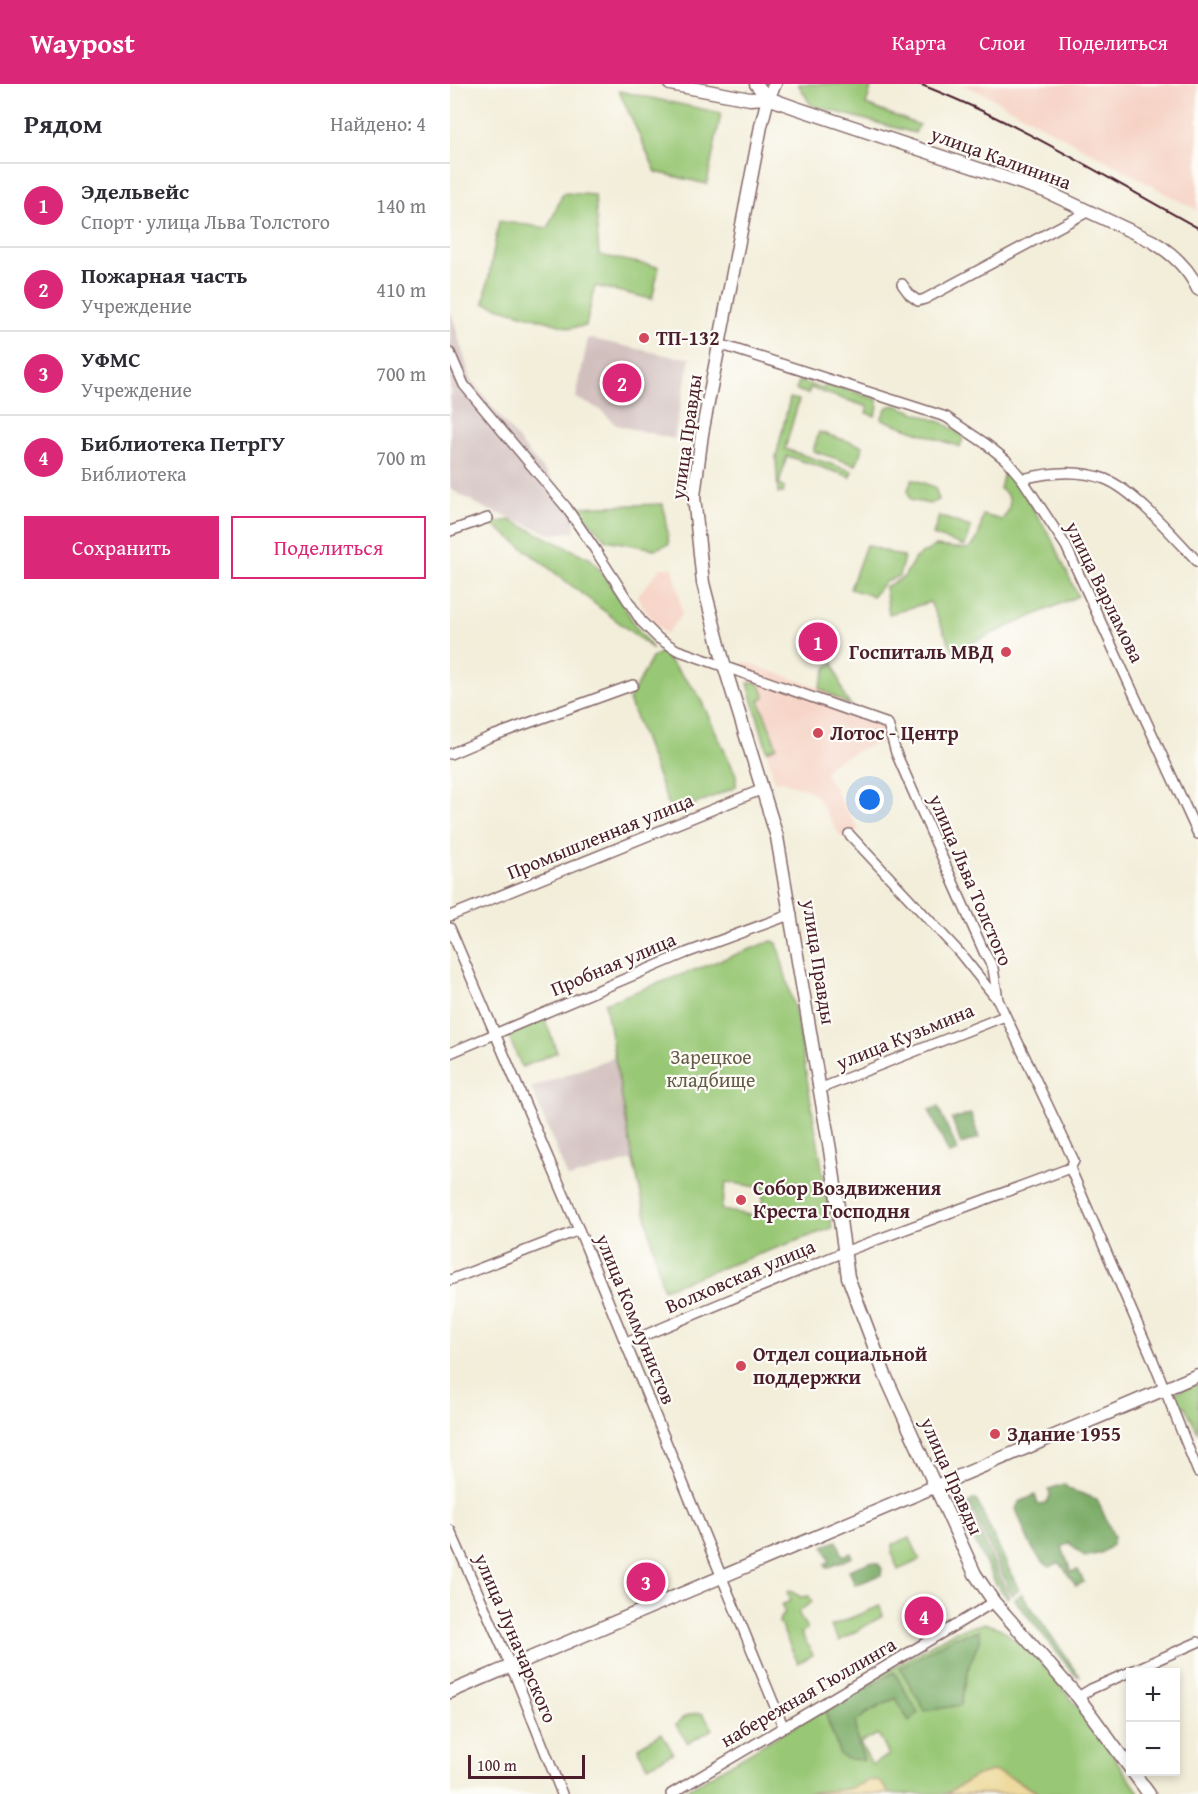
<!DOCTYPE html>
<html lang="ru">
<meta charset="utf-8">
<style>
body{margin:0;font-family:"Gentium Book Plus",serif;background:#f2f2f3;color:#2b2b33}
.controls{position:absolute;right:18px;bottom:18px;display:grid;overflow:hidden;border-radius:0px;box-shadow:0 3px 9px #0003}
.controls button{width:54px;height:54px;display:grid;place-items:center;padding:0;border:0;border-bottom:2px solid #e1e1e2;background:#fff;color:#2b2b33;font:30px sans-serif}
.scale{position:absolute;left:18px;bottom:15px;width:117px;box-sizing:border-box;padding-left:6px;border:3px solid #4a1f2b;border-top:0;font-size:16px;line-height:21px;white-space:nowrap;color:#4a1f2b;-webkit-text-stroke:4px #fdfcf7;paint-order:stroke}
.you{position:absolute;left:420px;top:716px;width:21px;height:21px;margin:-15px;border:4px solid #fff;border-radius:50%;background:#1a73e8;box-shadow:0 0 0 9px #1a73e833}
.badge{display:grid;place-items:center;width:39px;height:39px;border-radius:50%;background:#db2777;color:#fff;font-size:20px;font-weight:700}
.pin{position:absolute;translate:-50% -50%;border:3px solid #fff;box-shadow:0 2px 6px #0006}
.list{margin:0;padding:0;list-style:none}
h2{display:flex;justify-content:space-between;align-items:center;height:78px;margin:0;padding:0 24px;font-size:26px}
h2 small{font-size:20px;font-weight:400;color:#7c7c81}
.list li{display:grid;grid-template-columns:39px 1fr auto;gap:18px;align-items:center;box-sizing:border-box;height:84px;padding:0 24px;border-top:2px solid #e1e1e2}
.list b{display:block;font-size:22px;white-space:nowrap}
.list p{margin:0;font-size:20px;white-space:nowrap;color:#7c7c81}
.list em{font-size:20px;font-style:normal;color:#7c7c81}
.actions{display:flex;gap:12px;padding:18px 24px}
.actions a{flex:1;padding:14px 0;border:2px solid #db2777;border-radius:0px;text-align:center;font-size:21px;color:#db2777}
.actions .main{background:#db2777;color:#fff}
.map{position:relative;flex:none;width:748px;height:1710px;overflow:hidden}
header{display:flex;align-items:center;gap:36px;box-sizing:border-box;height:84px;padding:0 30px;background:#db2777;color:#fff}
header strong{font-size:28px}
nav{display:flex;gap:33px;margin-inline-start:auto;font-size:21px}
main{display:flex}
aside{flex:1;background:#fff}
.map>svg:first-child{display:block}
.built{fill:#f6d2c4}
.industrial{fill:#d1bfbe}
.green{fill:#98c775;stroke:#717350;stroke-width:1.5;fill-rule:evenodd}
.forest{fill:#7aac66;stroke:#626648;stroke-width:1.5}
.sand{fill:#eeda9e;stroke:#9c7c64;stroke-width:1.5}
.lines{fill:none;stroke-linecap:round;stroke-linejoin:round}
.minor-casing{stroke:#856768;stroke-width:12}
.major-casing{stroke:#856768;stroke-width:15}
.minor{stroke:#fff;stroke-width:9}
.major{stroke:#fff;stroke-width:12}
.rail{stroke:#4a1f2b;stroke-width:2}
.poi-dot{fill:#d1495b;stroke:#fdfcf7;stroke-width:2}
.labels{text-anchor:middle;stroke-width:4.5;stroke-linejoin:round;paint-order:stroke}
.street-label{font-size:20px;fill:#4a1f2b;stroke:#fdfcf7}
.poi-label{font-size:20px;font-weight:bold;fill:#4a1f2b;stroke:#fdfcf7;text-anchor:start}
.park-label{font-size:20px;fill:#655a45;stroke:#fdfcf7}
</style>
<header>
<strong>Waypost</strong>
<nav><a>Карта</a><a>Слои</a><a>Поделиться</a></nav>
</header>
<main>
<aside>
<h2>Рядом<small>Найдено: 4</small></h2>
<ul class="list">
<li><span class="badge">1</span><div><b>Эдельвейс</b><p>Спорт · улица Льва Толстого</p></div><em>140 m</em></li>
<li><span class="badge">2</span><div><b>Пожарная часть</b><p>Учреждение</p></div><em>410 m</em></li>
<li><span class="badge">3</span><div><b>УФМС</b><p>Учреждение</p></div><em>700 m</em></li>
<li><span class="badge">4</span><div><b>Библиотека ПетрГУ</b><p>Библиотека</p></div><em>700 m</em></li>
</ul>
<div class="actions"><a class="main">Сохранить</a><a>Поделиться</a></div>
</aside>
<div class="map">
<svg width="748" height="1710" viewBox="0 0 748 1710">
<rect width="100%" height="100%" fill="#fdfcf7"/>
<filter id="ink" filterUnits="userSpaceOnUse"><feTurbulence type="fractalNoise" baseFrequency=".0167" numOctaves="2"/><feDisplacementMap in="SourceGraphic" scale="12" xChannelSelector="R" yChannelSelector="G"/><feConvolveMatrix kernelMatrix="1 2 1 2 8 2 1 2 1" color-interpolation-filters="sRGB"/></filter>
<filter id="wash" filterUnits="userSpaceOnUse"><feTurbulence type="fractalNoise" baseFrequency=".008" numOctaves="4" result="noise"/><feDisplacementMap in="SourceGraphic" scale="24" xChannelSelector="R" yChannelSelector="G"/><feGaussianBlur stdDeviation="1.35" result="paint"/><feColorMatrix in="noise" values="0 0 0 0 0 0 0 0 0 0 0 0 0 0 0 0 0 1.4 0 .05"/><feComposite in="paint" operator="in"/></filter>
<g filter="url(#wash)">
<rect width="100%" height="100%" fill="#f3eeda"/>
<!-- built -->
<g class="built">
<polygon points="511,0 748,0 748,127 536,11"/>
<polygon points="211,484 223,484 228,503 232,531 216,550 198,530 187,512"/>
<polygon points="293,577 369,604 402,623 431,631 431,642 438,657 418,662 379,681 375,689 409,746 391,753 367,713 358,706 330,697 325,699"/>
</g>
<!-- industrial -->
<g class="industrial">
<polygon points="0,225 21,296 81,372 126,423 124,448 101,450 36,425 0,405"/>
<polygon points="138,254 220,272 240,274 224,355 166,341 151,326 126,314"/>
<polygon points="164,973 183,1076 118,1094 81,1004"/>
</g>
<!-- green -->
<g class="green">
<polygon points="348,0 422,0 416,21 469,41 465,49 361,21"/>
<polygon points="169,7 271,29 257,100 206,88"/>
<polygon points="113,109 145,111 149,171 209,183 202,215 145,202 136,242 120,244 34,219 49,137 98,144"/>
<polygon points="349,297 374,305 376,299 427,315 428,323 425,332 416,329 418,323 360,304 358,310 346,306"/>
<polygon points="340,314 349,316 335,365 402,387 401,393 337,372 329,400 334,404 333,409 328,409 326,373"/>
<polygon points="445,321 493,339 511,350 513,355 510,363 431,335 437,323"/>
<polygon points="369,348 413,362 406,381 363,367"/>
<path d="M 559,386 L 600,452 L 628,512 L 503,567 L 480,518 L 439,530 L 435,503 L 454,493 L 465,474 L 485,462 L 517,465 C 530,459 530,444 533,431 L 552,436 C 561,425 564,413 550,405 L 554,388 Z"/>
<polygon points="462,395 485,403 489,416 480,420 460,416 458,406"/>
<polygon points="213,420 219,460 205,465 156,456 126,423"/>
<polygon points="489,432 521,443 515,462 483,451"/>
<polygon points="60,436 141,475 161,500 186,543 203,565 41,439"/>
<polygon points="416,461 454,473 449,492 435,498 423,512 400,505"/>
<polygon points="211,568 247,608 286,691 286,703 222,730 179,616 202,574"/>
<polygon points="383,578 395,614 402,623 369,604 377,583"/>
<polygon points="305,598 310,601 315,614 309,616 327,663 317,667 298,599"/>
<path d="M 322,857 L 327,859 L 347,935 L 382,1144 L 213,1205 L 183,1076 L 155,919 ZM 276,1098 L 314,1104 L 311,1127 L 307,1132 L 271,1126 Z"/>
<polygon points="94,933 107,968 72,983 58,951"/>
<polygon points="748,1299 748,1349 735,1322 728,1325 723,1313 724,1309"/>
<polygon points="460,1454 470,1476 448,1486 442,1469 443,1460"/>
<polygon points="340,1507 351,1513 359,1512 362,1518 348,1528 357,1545 351,1549 363,1571 348,1579 329,1538 330,1534 335,1529 331,1521 341,1517 337,1508"/>
<polygon points="430,1522 433,1532 389,1557 381,1542"/>
<path d="M 535,1539 L 551,1545 L 584,1570 L 632,1628 L 690,1710 L 590,1710 L 562,1694 L 516,1698 L 496,1710 L 440,1710 L 430,1698 L 421,1696 L 398,1705 L 350,1710 L 230,1710 L 503,1548 ZM 529,1547 L 529,1557 L 519,1582 L 511,1621 L 504,1553 ZM 444,1588 L 446,1614 L 417,1629 L 406,1637 L 406,1652 L 409,1660 L 390,1671 L 375,1628 ZM 428,1650 L 439,1671 L 422,1681 L 410,1659 Z"/>
<path d="M 250,1629 L 253,1630 L 263,1645 L 238,1659 L 226,1641 C 231,1633 241,1629 250,1629 Z"/>
<polygon points="212,1649 223,1669 198,1682 189,1668 188,1663"/>
</g>
<!-- forest -->
<g class="forest">
<polygon points="488,1023 508,1067 499,1070 479,1026"/>
<polygon points="521,1030 529,1054 511,1060 502,1035"/>
<path d="M 614,1400 L 619,1405 L 647,1415 L 664,1453 L 662,1461 L 651,1469 L 635,1473 L 619,1459 L 612,1463 L 621,1488 L 628,1486 L 634,1498 L 626,1502 L 611,1480 L 608,1479 L 600,1483 C 581,1473 574,1444 566,1425 L 569,1418 L 585,1411 L 588,1420 L 596,1419 L 600,1412 L 599,1405 Z"/>
<polygon points="526,1415 569,1506 562,1511 519,1418"/>
<polygon points="517,1420 559,1512 557,1514 546,1500 508,1424"/>
<polygon points="387,1457 393,1472 401,1469 402,1473 377,1484 375,1480 380,1477 374,1462"/>
<polygon points="420,1478 428,1479 432,1485 431,1491 405,1501 399,1486"/>
<polygon points="572,1510 630,1593 624,1590 564,1515"/>
<polygon points="529,1547 529,1557 519,1582 511,1621 475,1627 450,1584 504,1553"/>
<polygon points="444,1588 468,1629 459,1638 446,1614 417,1629 406,1638 406,1652 414,1676 397,1675 390,1671 375,1628"/>
</g>
<!-- sand -->
<g class="sand">
<polygon points="543,1687 562,1694 590,1710 496,1710 527,1691"/>
<polygon points="421,1696 430,1698 440,1710 350,1710 398,1705"/>
</g>
</g>
<g filter="url(#ink)">
<g class="lines">
<!-- minor casing -->
<g class="minor-casing">
<g id="minor">
<polyline points="452,200 460,211 468,217 475,215 639,127"/>
<polyline points="269,260 496,333 536,360 556,376 572,395 616,462 748,750"/>
<polyline points="0,269 14,301 116,423 144,464 191,537 208,554 227,566 438,640 446,669 534,868 543,884 548,916 624,1077 620,1084 700,1269 748,1388"/>
<path d="M 572,395 C 599,388 628,385 655,395 C 684,406 726,455 748,478"/>
<polyline points="0,447 38,434"/>
<polyline points="0,670 40,653 183,601"/>
<polyline points="399,750 509,868 546,914"/>
<polyline points="0,832 313,705"/>
<polyline points="0,844 129,1146 333,1642"/>
<polyline points="0,969 236,869 342,830"/>
<polyline points="369,1005 555,932"/>
<polyline points="0,1196 129,1146"/>
<polyline points="176,1259 394,1168 620,1084"/>
<polyline points="0,1446 66,1594 112,1710"/>
<polyline points="628,1613 641,1605 748,1558"/>
<polyline points="221,1710 544,1518"/>
</g>
</g>
<!-- major casing -->
<g class="major-casing">
<g id="major">
<polyline points="220,0 300,15 318,14"/>
<path d="M 306,0 L 318,14 L 346,24 L 595,107 L 702,157 C 722,169 738,183 748,205"/>
<polyline points="325,0 318,14 311,42 252,350 244,412 253,499 275,584 327,753 380,1066 398,1193 435,1291 525,1490 544,1518 628,1613 680,1684"/>
<polyline points="0,1608 748,1291"/>
<polyline points="683,1688 699,1710"/>
</g>
</g>
<!-- minor -->
<use href="#minor" class="minor"/>
<!-- major -->
<use href="#major" class="major"/>
<!-- rail -->
<path class="rail" d="M 469,0 C 566,37 657,94 748,144"/>
</g>
</g>
<!-- markers -->
<g class="poi-dot">
<circle cx="194" cy="254" r="6"/>
<circle cx="556" cy="568" r="6"/>
<circle cx="368" cy="649" r="6"/>
<circle cx="291" cy="1116" r="6"/>
<circle cx="291" cy="1282" r="6"/>
<circle cx="545" cy="1350" r="6"/>
</g>
<g class="labels">
<!-- street labels -->
<g class="street-label">
<text transform="translate(551 74) rotate(20)" y="7">улица Калинина</text>
<text transform="translate(236 353) rotate(-82)" y="7">улица Правды</text>
<text transform="translate(655 508) rotate(64)" y="7">улица Варламова</text>
<text transform="translate(150 752) rotate(-22)" y="7">Промышленная улица</text>
<text transform="translate(521 796) rotate(67)" y="7">улица Льва Толстого</text>
<text transform="translate(369 878) rotate(81)" y="7">улица Правды</text>
<text transform="translate(163 880) rotate(-23)" y="7">Пробная улица</text>
<text transform="translate(455 952) rotate(-22)" y="7">улица Кузьмина</text>
<text transform="translate(290 1192) rotate(-23)" y="7">Волховская улица</text>
<text transform="translate(186 1235) rotate(68)" y="7">улица Коммунистов</text>
<text transform="translate(502 1392) rotate(66)" y="7">улица Правды</text>
<text transform="translate(66 1554) rotate(67)" y="7">улица Луначарского</text>
<text transform="translate(358 1608) rotate(-30)" y="7">набережная Гюллинга</text>
</g>
<!-- poi labels -->
<g class="poi-label">
<text x="206" y="261">ТП-132</text>
<text x="544" y="575" text-anchor="end">Госпиталь МВД</text>
<text x="380" y="656">Лотос - Центр</text>
<text x="303" y="1111">Собор Воздвижения<tspan x="303" dy="23">Креста Господня</tspan></text>
<text x="303" y="1277">Отдел социальной<tspan x="303" dy="23">поддержки</tspan></text>
<text x="557" y="1357">Здание 1955</text>
</g>
<!-- park labels -->
<g class="park-label">
<text x="261" y="980">Зарецкое<tspan x="261" dy="23">кладбище</tspan></text>
</g>
</g>
</svg>
<div class="controls">
<button>+</button>
<button>−</button>
</div>
<div class="scale">100 m</div>
<div class="you"></div>
<div class="pin badge" style="left:368px;top:558px">1</div>
<div class="pin badge" style="left:172px;top:299px">2</div>
<div class="pin badge" style="left:196px;top:1498px">3</div>
<div class="pin badge" style="left:474px;top:1532px">4</div>
</div>
</main>
